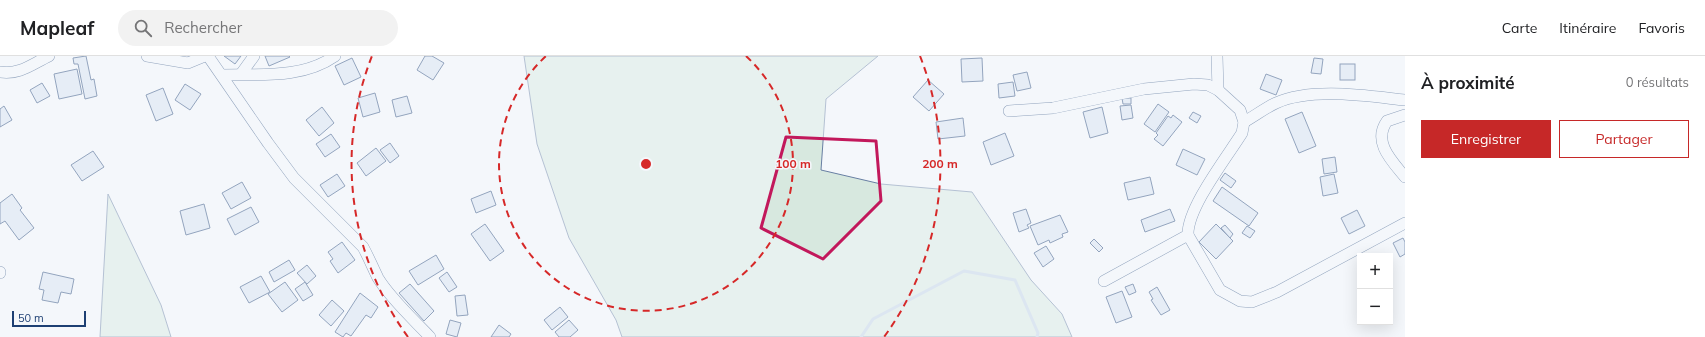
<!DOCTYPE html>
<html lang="fr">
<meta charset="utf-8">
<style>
body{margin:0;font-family:Mulish,sans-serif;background:#f2f2f2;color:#202124}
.controls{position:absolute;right:12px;bottom:12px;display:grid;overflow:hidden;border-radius:0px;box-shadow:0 4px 16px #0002}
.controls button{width:36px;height:36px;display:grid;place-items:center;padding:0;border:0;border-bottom:1px solid #e0e0e0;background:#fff;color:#202124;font:20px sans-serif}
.scale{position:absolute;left:12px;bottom:10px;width:74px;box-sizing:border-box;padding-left:4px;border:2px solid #1d3f73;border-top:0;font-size:11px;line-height:14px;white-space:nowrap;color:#1d3f73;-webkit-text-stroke:3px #f4f7fb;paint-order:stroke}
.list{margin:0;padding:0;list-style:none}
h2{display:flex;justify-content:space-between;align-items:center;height:52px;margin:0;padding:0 16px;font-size:17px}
h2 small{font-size:13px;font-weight:400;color:#757577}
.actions{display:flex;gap:8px;padding:12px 16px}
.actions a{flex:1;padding:9px 0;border:1px solid #c62828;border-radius:0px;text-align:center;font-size:14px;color:#c62828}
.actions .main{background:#c62828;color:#fff}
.icon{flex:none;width:22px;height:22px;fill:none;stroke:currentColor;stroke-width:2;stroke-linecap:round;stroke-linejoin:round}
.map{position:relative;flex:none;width:1405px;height:281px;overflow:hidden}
header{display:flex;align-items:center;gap:24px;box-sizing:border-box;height:56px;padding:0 20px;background:#fff;border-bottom:1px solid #e0e0e0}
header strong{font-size:19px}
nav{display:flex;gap:22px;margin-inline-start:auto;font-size:14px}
.search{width:280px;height:36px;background:#f2f2f2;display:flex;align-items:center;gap:10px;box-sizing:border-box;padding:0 14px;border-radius:22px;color:#757577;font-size:15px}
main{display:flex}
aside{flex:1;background:#fff}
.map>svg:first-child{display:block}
.green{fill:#d7e8df;stroke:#687fa3}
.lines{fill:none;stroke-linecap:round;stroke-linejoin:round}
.stream{stroke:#bed0e5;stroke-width:3}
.building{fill:#d5e0f0;stroke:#1d3f73}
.minor-casing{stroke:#1d3f73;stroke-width:12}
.minor{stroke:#f4f7fb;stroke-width:11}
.marked{fill:none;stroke:#c2185b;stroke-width:3;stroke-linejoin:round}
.ring{fill:none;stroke:#d62828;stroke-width:2;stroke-dasharray:7 5}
.centre{fill:#d62828;stroke:#f4f7fb;stroke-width:2}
.ring-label{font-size:12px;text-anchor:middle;font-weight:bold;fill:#d62828;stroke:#f4f7fb;stroke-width:3;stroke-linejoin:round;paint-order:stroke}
</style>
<header>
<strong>Mapleaf</strong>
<div class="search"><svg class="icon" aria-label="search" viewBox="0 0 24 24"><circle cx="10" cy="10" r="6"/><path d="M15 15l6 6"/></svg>Rechercher</div>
<nav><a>Carte</a><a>Itinéraire</a><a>Favoris</a></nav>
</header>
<main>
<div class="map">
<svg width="1405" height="281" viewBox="0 0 1405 281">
<rect width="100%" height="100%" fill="#f4f7fb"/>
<!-- green -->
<g class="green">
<polygon points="524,0 878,0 826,43 821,114 881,128 972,136 1031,224 1062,258 1072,281 622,281 616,264 569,182 537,88"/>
<polygon points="108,138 161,249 171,281 100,281"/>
</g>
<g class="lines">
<!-- stream -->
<polyline class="stream" points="861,281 873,263 964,215 1015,224 1038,277 1037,281"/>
</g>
<!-- building -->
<g class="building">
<polygon points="86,0 91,24 94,23 97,40 85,43 78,8 74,8 73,2"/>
<polygon points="224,0 241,0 235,8"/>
<polygon points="265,0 289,0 290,1 269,10"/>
<polygon points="425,0 432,0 444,7 433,24 417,14"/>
<polygon points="352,2 361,21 344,29 335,10"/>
<polygon points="982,2 983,25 962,26 961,3"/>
<polygon points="1314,2 1323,3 1321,18 1311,17"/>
<rect x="1340" y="8" width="15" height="16"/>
<polygon points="77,13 82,38 59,43 54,18"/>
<polygon points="1027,16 1031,32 1017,35 1013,19"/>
<polygon points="1266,18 1282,24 1276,39 1260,33"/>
<polygon points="928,24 944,38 929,55 913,41"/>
<polygon points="1013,26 1015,40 999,42 998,28"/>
<polygon points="42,27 50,40 37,47 30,34"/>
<polygon points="185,28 201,38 190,54 175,44"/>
<polygon points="163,32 173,58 156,65 146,39"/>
<polygon points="375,37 380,56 363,61 358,42"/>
<polygon points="407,40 412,57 396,61 392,44"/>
<polygon points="1122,42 1131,42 1131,48 1123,48"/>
<polygon points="1158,48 1169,56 1155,76 1144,68"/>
<polygon points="1131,49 1133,62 1122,64 1120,50"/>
<polygon points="4,50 12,64 0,71 0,53"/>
<polygon points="322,51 334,67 319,80 306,64"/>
<polygon points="1102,51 1108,77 1090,82 1083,56"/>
<polygon points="1193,56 1201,60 1197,67 1189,62"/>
<polygon points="1302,56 1316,90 1299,97 1285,63"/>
<polygon points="1173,59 1182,66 1163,90 1154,83 1158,79 1156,77 1168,60 1171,62"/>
<polygon points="963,62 965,80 938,83 936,66"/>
<polygon points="1005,77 1014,100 991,109 983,86"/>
<polygon points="331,78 340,91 325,101 316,88"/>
<polygon points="390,87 399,100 390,107 380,94"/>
<polygon points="376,92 386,105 366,120 357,107"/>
<polygon points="1183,93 1205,103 1197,119 1176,109"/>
<polygon points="93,95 104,111 82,125 71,109"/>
<polygon points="1335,101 1337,116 1324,118 1322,103"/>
<polygon points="1225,117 1236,125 1231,132 1220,124"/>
<polygon points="337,118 345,130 328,141 320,129"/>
<polygon points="1334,118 1338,137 1323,140 1320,121"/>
<polygon points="1150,121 1154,138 1128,144 1124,127"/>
<polygon points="242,126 251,142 231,153 222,137"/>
<polygon points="1222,131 1258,157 1249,170 1213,145"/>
<polygon points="491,135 496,149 476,157 471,143"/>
<polygon points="12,138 22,152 20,154 34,172 19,184 5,165 0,168 0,147"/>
<polygon points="204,148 210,172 186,179 180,155"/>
<polygon points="251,151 259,166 235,179 227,163"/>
<polygon points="1026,153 1031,167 1027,169 1029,172 1019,176 1013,157"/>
<polygon points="1170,153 1175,165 1145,176 1141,164"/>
<polygon points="1357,154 1365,170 1349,178 1341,162"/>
<polygon points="1060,159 1068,176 1062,178 1063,181 1050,187 1049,184 1038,189 1030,170"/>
<polygon points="485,168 504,195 490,205 471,178"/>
<polygon points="1216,168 1233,185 1216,203 1199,186"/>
<polygon points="1225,169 1233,178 1230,182 1221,172"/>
<polygon points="1247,170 1255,175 1250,182 1242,177"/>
<polygon points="1403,182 1405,186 1405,198 1400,201 1393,187"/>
<polygon points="1094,183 1103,192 1099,196 1090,187"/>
<polygon points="342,186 355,204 338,217 330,205 333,203 328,196"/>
<polygon points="1046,190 1054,203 1043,211 1034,197"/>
<polygon points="436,199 444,213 418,229 409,215"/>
<polygon points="289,204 295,214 274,226 269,216"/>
<polygon points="307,209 316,220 307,228 297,217"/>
<polygon points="43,216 74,223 71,238 61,236 58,247 42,244 44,234 39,233"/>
<polygon points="447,216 457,231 449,236 439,222"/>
<polygon points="261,220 270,236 249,247 240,231"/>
<polygon points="285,226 298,244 282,256 268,238"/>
<polygon points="305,226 313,239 303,245 295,233"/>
<polygon points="410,228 434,255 424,265 399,237"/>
<polygon points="1133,228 1136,236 1129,239 1125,231"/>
<polygon points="1157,231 1170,254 1161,259 1151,244 1153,243 1149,236"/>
<polygon points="1122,235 1132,261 1116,267 1106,241"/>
<polygon points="360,237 378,251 371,262 366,259 351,280 346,277 343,281 335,276"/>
<polygon points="465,239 468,259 457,260 455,240"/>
<polygon points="332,244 344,255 331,270 319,259"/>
<polygon points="560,251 568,261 552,274 544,264"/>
<polygon points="450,264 461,267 457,281 446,278"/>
<polygon points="569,264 578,274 570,281 559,281 555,276"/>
<polygon points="499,269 511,278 509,281 491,281"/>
</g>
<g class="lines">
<!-- minor casing -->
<g class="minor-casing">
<g id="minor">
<polyline points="147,0 188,7 205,0"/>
<path d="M 208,0 L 268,87 L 294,122 L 363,191 C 369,202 373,212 378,222 C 390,242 414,264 430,281"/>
<polyline points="1217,0 1218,34"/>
<path d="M 0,16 C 20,19 32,8 49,0"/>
<polyline points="241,18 254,0"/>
<path d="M 222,19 C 260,18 302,23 335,0"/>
<path d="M 1009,55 L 1053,52 L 1144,33 L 1194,28 L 1208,29 L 1218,34 L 1240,54 L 1244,66 L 1242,77 C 1227,101 1187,152 1188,179 L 1220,234 L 1240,245 L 1252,246 L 1277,236 L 1405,167"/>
<path d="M 1405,59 L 1387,65 C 1372,86 1392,105 1405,121"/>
<path d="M 1244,66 C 1255,60 1265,52 1276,47 C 1312,31 1367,40 1405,44"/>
<polyline points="0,216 0,217"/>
<polyline points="1104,225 1188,179"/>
</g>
</g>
<!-- minor -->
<use href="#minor" class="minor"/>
</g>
<!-- marked area -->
<path d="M0 0H1405V281H0ZM 786,81 L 876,85 L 881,145 L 823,203 L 761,172 Z" fill="#f4f7fb" fill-opacity=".55" fill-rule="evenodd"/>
<path class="marked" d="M 786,81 L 876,85 L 881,145 L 823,203 L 761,172 Z"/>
<!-- distance rings -->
<g class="ring">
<path d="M746 0A147 147 0 1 1 546 0"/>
<path d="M408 281A294 294 0 0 1 372 0M920 0A294 294 0 0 1 884 281"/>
</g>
<circle cx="646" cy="108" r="6" class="centre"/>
<g class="ring-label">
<text x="793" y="112">100 m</text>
<text x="940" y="112">200 m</text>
</g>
</svg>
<div class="controls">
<button>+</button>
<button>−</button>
</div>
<div class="scale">50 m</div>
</div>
<aside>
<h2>À proximité<small>0 résultats</small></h2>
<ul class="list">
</ul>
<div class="actions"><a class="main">Enregistrer</a><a>Partager</a></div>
</aside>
</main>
